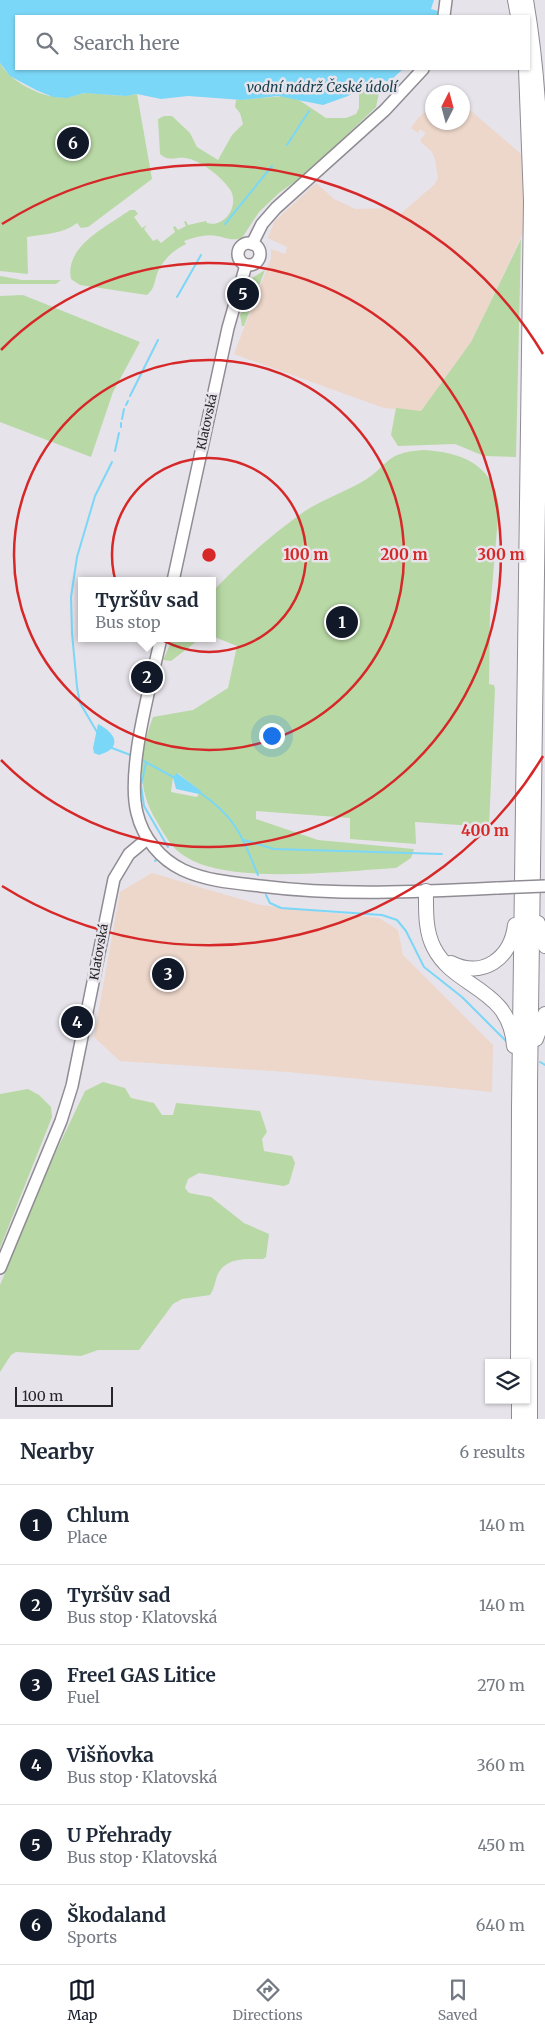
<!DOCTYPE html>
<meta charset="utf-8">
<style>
body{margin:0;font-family:Merriweather,serif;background:#f6f6f7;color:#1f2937}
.controls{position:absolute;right:15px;bottom:15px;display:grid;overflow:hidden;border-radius:0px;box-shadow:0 1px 4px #0004}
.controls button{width:45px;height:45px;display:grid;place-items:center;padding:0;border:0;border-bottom:1px solid #e0e1e3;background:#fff;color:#1f2937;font:25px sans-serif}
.compass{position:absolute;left:425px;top:85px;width:45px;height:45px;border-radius:50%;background:#fff;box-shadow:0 1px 4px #0004;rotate:6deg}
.scale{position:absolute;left:15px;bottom:12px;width:98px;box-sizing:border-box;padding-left:5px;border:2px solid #282629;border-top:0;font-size:14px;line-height:18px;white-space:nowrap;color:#282629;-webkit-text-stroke:4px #e7e3ea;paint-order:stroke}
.you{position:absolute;left:271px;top:735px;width:18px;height:18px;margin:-12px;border:4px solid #fff;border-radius:50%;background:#1a73e8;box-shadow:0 0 0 8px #1a73e833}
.badge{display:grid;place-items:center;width:32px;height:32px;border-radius:50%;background:#111827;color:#fff;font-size:16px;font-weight:700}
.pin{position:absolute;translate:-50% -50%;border:2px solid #fff;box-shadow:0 1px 5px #0006}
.popup{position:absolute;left:78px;top:577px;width:138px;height:65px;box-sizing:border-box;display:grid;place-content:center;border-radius:0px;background:#fff;filter:drop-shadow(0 1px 4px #0005);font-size:16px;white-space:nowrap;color:#747a83}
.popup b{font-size:19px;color:#1f2937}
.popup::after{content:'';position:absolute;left:50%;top:100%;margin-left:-10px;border:10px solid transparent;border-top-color:#fff}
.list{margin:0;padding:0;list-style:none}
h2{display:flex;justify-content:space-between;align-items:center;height:65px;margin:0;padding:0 20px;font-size:21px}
h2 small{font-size:16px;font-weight:400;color:#747a83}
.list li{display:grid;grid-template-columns:32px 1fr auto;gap:15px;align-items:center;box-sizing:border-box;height:80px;padding:0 20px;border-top:1px solid #e0e1e3}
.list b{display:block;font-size:19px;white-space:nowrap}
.list p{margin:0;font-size:16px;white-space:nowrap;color:#747a83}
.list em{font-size:16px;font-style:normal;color:#747a83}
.icon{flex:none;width:28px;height:28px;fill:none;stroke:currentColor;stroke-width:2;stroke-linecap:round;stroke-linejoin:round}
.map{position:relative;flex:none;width:545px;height:1419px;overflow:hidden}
.search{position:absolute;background:#fff;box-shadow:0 1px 4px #0004;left:15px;right:15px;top:15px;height:55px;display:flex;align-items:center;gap:12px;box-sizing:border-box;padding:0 18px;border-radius:0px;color:#747a83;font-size:19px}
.sheet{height:545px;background:#fff}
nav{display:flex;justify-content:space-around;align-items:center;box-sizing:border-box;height:70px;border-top:1px solid #e0e1e3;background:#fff;font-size:14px;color:#747a83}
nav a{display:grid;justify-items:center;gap:2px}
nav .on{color:#111827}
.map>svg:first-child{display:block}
.industrial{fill:#edd6ca}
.green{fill:#b8d9a5;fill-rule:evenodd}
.water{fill:#7bd7f7}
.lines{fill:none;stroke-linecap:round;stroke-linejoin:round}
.stream{stroke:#7bd7f7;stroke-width:2}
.secondary-casing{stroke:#908c93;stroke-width:14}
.highway-casing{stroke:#908c93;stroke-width:16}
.secondary{stroke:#fff;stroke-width:11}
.highway{stroke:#fff;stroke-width:14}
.secondary-bridge-casing{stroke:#908c93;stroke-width:14;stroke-linecap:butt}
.secondary-bridge{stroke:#fff;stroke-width:11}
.ring{fill:none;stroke:#d62828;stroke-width:2.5}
.labels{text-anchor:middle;stroke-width:5;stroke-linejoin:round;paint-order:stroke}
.street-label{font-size:12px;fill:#282629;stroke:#e7e3ea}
.water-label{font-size:14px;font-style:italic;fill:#143e4c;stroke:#e7e3ea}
.centre{fill:#d62828;stroke:#e7e3ea;stroke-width:2.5}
.ring-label{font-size:15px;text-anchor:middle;font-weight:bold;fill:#d62828;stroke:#e7e3ea;stroke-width:5;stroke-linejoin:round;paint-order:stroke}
</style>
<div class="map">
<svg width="545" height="1419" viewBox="0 0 545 1419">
<rect width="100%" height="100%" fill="#e7e3ea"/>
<!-- industrial -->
<g class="industrial">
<polygon points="463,104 527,159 536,206 471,342 421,411 384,408 234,354 271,258 271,249 285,254 287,247 268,238 274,222 316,183 334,199 356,209 392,208 398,216 434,185 438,178 435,159 432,152 420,141 426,133 420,129 418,133 411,128 418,118 432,107 432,122 462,122"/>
<polygon points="152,873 260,905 379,918 398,930 403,955 493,1045 492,1092 288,1072 120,1061 94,1037 120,892"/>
</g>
<!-- green -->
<g class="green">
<path d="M 0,63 C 10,82 45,100 67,97 C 74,97 80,93 86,93 C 103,93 120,98 137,94 L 152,179 L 88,227 L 81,228 L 77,223 C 63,234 44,234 27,237 L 28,274 L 0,271 Z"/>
<path d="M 368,87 L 379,93 L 376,107 L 306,174 L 280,192 L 259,212 L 242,238 C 232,241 227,238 217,236 C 206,234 195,237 184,241 L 186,244 C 174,250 165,258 159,269 C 154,279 156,288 147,295 L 80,285 L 71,279 C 64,246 108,226 130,210 L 135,210 L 138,214 L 134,217 L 142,228 L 147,225 L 144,229 L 153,241 L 157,239 L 161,243 L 175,232 L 173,227 L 175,226 L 178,230 L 186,226 L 184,222 L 186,221 L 188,225 L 206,221 L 207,223 C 224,228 239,207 231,191 C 224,179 200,159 185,158 C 175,157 169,162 160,154 L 158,119 L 164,116 L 172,116 L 190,133 L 197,147 L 218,160 L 232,135 L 243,124 L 240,113 L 235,107 L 236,100 L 286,96 L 299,100 L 326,118 L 346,118 L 356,114 L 359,108 L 359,92 Z"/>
<polygon points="521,239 516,457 484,456 455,444 398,446 391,435 396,408 421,411 471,342"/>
<polygon points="265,270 244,326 242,326 240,315 247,298 246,297 252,278"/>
<polygon points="0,276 22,280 61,280 56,284 0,284"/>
<polygon points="23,295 140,342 113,392 91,457 0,422 0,296"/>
<path d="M 423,450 C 461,452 493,464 499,506 L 490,611 L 489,684 L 494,685 L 495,689 L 489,827 L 415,822 L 416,844 L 350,839 L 350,818 L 256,811 L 256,819 L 318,840 L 414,849 L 411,858 L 396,868 C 343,871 229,885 186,857 C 172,849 165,836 157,822 C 136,788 139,755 153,717 L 193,710 L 228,688 L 237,646 L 212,636 L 212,592 C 240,563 272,534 305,511 C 322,500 342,493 360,483 C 390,467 381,453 423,450 ZM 178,773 L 200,791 L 197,797 L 171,792 L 173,777 Z"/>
<polygon points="173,638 201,638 171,661 163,660"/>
<path d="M 103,1082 L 125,1088 L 131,1098 L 154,1103 L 162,1115 L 173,1115 L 176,1103 L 260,1111 L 267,1132 L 262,1139 L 264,1151 L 292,1156 L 295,1163 L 289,1184 L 284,1186 L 199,1173 L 188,1179 L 185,1188 L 189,1193 L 211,1197 L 244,1223 L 269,1234 L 266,1257 L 263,1259 C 245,1259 225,1257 217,1276 C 215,1283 214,1289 210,1295 L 182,1299 L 173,1304 L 139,1350 L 98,1350 L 81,1356 L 16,1352 L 11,1355 L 0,1372 L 0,1285 L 52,1160 L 85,1091 Z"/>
<polygon points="28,1089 39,1095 51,1107 52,1117 0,1248 0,1094"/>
</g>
<!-- water -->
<g class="water">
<polygon points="0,0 434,0 431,9 438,11 437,16 16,16 16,69 403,69 389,82 377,78 348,96 323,105 278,96 242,100 188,96 161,99 137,94 126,96 84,93 67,98 53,97 36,90 10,76 0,63"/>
<path d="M 98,724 C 116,733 123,748 99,755 L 94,753 L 93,748 Z"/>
<polygon points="177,773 201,791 199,794 176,789 173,777"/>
</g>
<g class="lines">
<!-- stream -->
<g class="stream">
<polyline points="287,145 309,111"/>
<polyline points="225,224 272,166"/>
<polyline points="177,297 201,255"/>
<polyline points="130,396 158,340"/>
<polyline points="126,405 128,401"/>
<polyline points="122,419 124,409"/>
<polyline points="121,427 121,423"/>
<polyline points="115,451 119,433"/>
<polyline points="97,732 80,703 77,687 72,633 71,597 77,557 95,496 112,462"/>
<polyline points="112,748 133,756"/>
<polyline points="140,759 175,778"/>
<polyline points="146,763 141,785 144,806 168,847"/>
<path d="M 199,792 C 236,817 242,836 258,875"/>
<polyline points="244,840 274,849 442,854"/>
<polyline points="155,861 157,859"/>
<polyline points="266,895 270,903 281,908 382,915 397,920 406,931 424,967 462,997 507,1042"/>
<polyline points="540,1062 545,1065"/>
</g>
<!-- secondary casing -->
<g class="secondary-casing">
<g id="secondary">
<polyline points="444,16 446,0"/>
<circle cx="249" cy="254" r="11"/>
<polyline points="252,244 262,224 276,208 385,110 423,69"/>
<polyline points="173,581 228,328 246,265"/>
<path d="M 161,638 C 151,684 126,770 137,813 C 143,838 160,859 183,870 C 207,881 234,883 260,886 C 340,896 418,892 498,888"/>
<polyline points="0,1268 61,1121 72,1086 114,879 129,854 147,839"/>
</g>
</g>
<!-- highway casing -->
<g class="highway-casing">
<g id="highway">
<polyline points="515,0 518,16"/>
<path d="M 526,0 C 538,70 541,138 542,209 L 530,1084 L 530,1419"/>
<path d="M 426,891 C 426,910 425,931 434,948 C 455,989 510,987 514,1046"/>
<polyline points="538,923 545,946"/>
<path d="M 451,963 C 483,979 511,958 515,925"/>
<polyline points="536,1039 545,1014"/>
<polyline points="518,1363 519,1108 531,201 526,69"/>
<polyline points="519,1400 519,1419"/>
</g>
</g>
<!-- secondary -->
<use href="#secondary" class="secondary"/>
<!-- highway -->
<use href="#highway" class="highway"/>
<!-- secondary-bridge casing -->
<g class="secondary-bridge-casing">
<polyline id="secondary-bridge" points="498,888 545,886"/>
</g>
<!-- secondary-bridge -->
<use href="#secondary-bridge" class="secondary-bridge"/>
</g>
<!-- distance rings -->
<g class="ring">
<circle cx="209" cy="555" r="97"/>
<circle cx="209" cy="555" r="195"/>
<path d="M1 350A292 292 0 1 1 1 760"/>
<path d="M543 756A390 390 0 0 1 2 886M2 224A390 390 0 0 1 543 354"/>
</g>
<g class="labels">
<!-- street labels -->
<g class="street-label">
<text transform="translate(207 422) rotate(-78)" y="4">Klatovská</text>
<text transform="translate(99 952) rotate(-80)" y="4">Klatovská</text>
</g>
<!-- water labels -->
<g class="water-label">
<text x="322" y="92">vodní nádrž České údolí</text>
</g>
</g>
<circle cx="209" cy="555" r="8" class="centre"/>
<g class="ring-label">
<text x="306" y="560">100 m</text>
<text x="404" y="560">200 m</text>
<text x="501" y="560">300 m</text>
<text x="485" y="836">400 m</text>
</g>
</svg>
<div class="controls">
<button><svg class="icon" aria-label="layers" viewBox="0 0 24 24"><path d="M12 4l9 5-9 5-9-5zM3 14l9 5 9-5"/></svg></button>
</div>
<svg class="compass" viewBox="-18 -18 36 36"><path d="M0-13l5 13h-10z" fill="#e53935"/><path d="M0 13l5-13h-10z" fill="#747a83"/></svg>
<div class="scale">100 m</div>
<div class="you"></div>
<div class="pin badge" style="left:342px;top:622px">1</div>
<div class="pin badge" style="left:147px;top:677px">2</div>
<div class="popup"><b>Tyršův sad</b>Bus stop</div>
<div class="pin badge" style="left:168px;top:974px">3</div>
<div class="pin badge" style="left:77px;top:1022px">4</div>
<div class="pin badge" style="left:243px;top:294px">5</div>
<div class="pin badge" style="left:73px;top:143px">6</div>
<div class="search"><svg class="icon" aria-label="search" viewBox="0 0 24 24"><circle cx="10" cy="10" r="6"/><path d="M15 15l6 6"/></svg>Search here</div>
</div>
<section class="sheet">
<h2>Nearby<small>6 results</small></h2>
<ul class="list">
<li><span class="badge">1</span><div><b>Chlum</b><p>Place</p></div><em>140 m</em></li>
<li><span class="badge">2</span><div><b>Tyršův sad</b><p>Bus stop · Klatovská</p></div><em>140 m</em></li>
<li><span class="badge">3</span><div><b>Free1 GAS Litice</b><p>Fuel</p></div><em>270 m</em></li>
<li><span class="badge">4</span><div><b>Višňovka</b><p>Bus stop · Klatovská</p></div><em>360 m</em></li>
<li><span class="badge">5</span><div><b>U Přehrady</b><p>Bus stop · Klatovská</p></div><em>450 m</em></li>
<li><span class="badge">6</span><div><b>Škodaland</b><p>Sports</p></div><em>640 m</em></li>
</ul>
</section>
<nav>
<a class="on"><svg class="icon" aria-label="map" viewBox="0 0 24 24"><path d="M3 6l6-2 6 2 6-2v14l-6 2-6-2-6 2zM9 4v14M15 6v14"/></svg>Map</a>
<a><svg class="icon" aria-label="directions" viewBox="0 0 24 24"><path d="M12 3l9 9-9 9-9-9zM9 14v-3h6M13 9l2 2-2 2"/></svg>Directions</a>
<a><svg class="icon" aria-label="saved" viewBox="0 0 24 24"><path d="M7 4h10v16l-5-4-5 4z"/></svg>Saved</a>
</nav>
